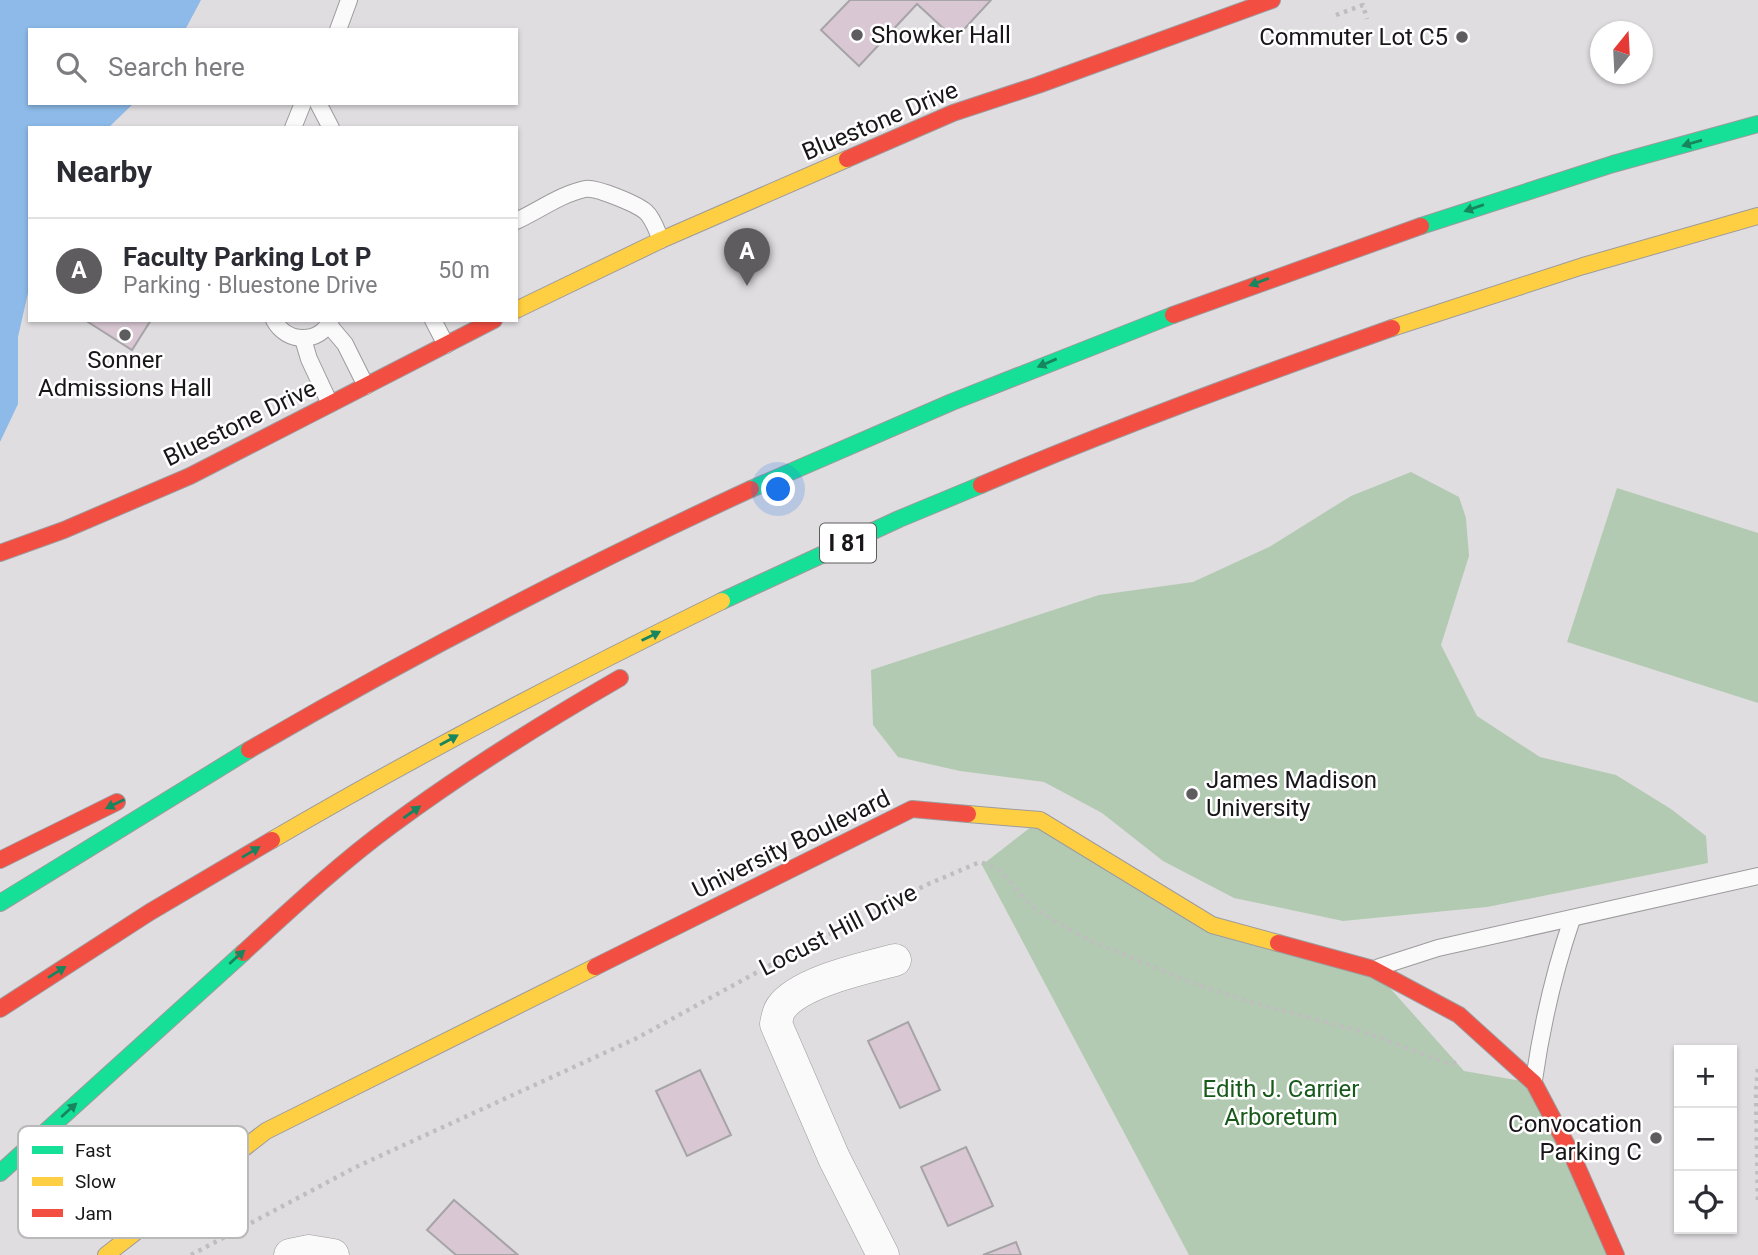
<!DOCTYPE html>
<meta charset="utf-8">
<style>
body{margin:0;font-family:Roboto,sans-serif;background:#f7f7f7;color:#2b2b33}
.controls{position:absolute;right:21px;bottom:21px;display:grid;overflow:hidden;border-radius:0px;box-shadow:0 2px 5px #0004}
.controls button{width:63px;height:63px;display:grid;place-items:center;padding:0;border:0;border-bottom:2px solid #e1e1e2;background:#fff;color:#2b2b33;font:35px sans-serif}
.compass{position:absolute;left:1590px;top:21px;width:63px;height:63px;border-radius:50%;background:#fff;box-shadow:0 2px 5px #0004;rotate:18deg}
.you{position:absolute;left:779px;top:490px;width:24px;height:24px;margin:-18px;border:5px solid #fff;border-radius:50%;background:#1a73e8;box-shadow:0 0 0 10px #1a73e833}
.badge{display:grid;place-items:center;width:46px;height:46px;border-radius:50%;background:#5e5c5e;color:#fff;font-size:23px;font-weight:700}
.pin{position:absolute;translate:-50% -58px;filter:drop-shadow(0 2px 4px #0008)}
.pin::after{content:'';position:absolute;top:37px;width:24px;height:21px;background:inherit;clip-path:polygon(0 0,100% 0,50% 100%)}
.list{margin:0;padding:0;list-style:none}
h2{display:flex;justify-content:space-between;align-items:center;height:91px;margin:0;padding:0 28px;font-size:30px}
h2 small{font-size:23px;font-weight:400;color:#7c7c81}
.list li{display:grid;grid-template-columns:46px 1fr auto;gap:21px;align-items:center;box-sizing:border-box;height:105px;padding:0 28px;border-top:2px solid #e1e1e2}
.list b{display:block;font-size:26px;white-space:nowrap}
.list p{margin:0;font-size:23px;white-space:nowrap;color:#7c7c81}
.list em{font-size:23px;font-style:normal;color:#7c7c81}
.icon{flex:none;width:38px;height:38px;fill:none;stroke:currentColor;stroke-width:2;stroke-linecap:round;stroke-linejoin:round}
.map{position:relative;flex:none;width:1758px;height:1255px;overflow:hidden}
.search{position:absolute;background:#fff;box-shadow:0 2px 5px #0004;left:28px;top:28px;width:490px;height:77px;display:flex;align-items:center;gap:18px;box-sizing:border-box;padding:0 24px;border-radius:0px;color:#7c7c81;font-size:26px}
.panel{position:absolute;background:#fff;box-shadow:0 2px 5px #0004;left:28px;top:126px;width:490px;height:196px;border-radius:0px}
.map>svg:first-child{display:block}
.green{fill:#b3cab2}
.water{fill:#8dbae8}
.building{fill:#d9c8d4;stroke:#a6a4a6;stroke-width:2}
.lines{fill:none;stroke-linecap:round;stroke-linejoin:round}
.lane-casing{stroke:#9d9b9d;stroke-width:18}
.street-casing{stroke:#9d9b9d;stroke-width:33}
.fast-casing{stroke:#9d9b9d;stroke-width:18}
.slow-casing{stroke:#9d9b9d;stroke-width:18}
.jam-casing{stroke:#9d9b9d;stroke-width:18}
.path{stroke:#bfbebf;stroke-width:4.5;stroke-dasharray:3.5 5;stroke-linecap:butt}
.lane{stroke:#fafafa;stroke-width:16}
.street{stroke:#fafafa;stroke-width:32}
.fast{stroke:#16e098;stroke-width:16}
.slow{stroke:#ffcf43;stroke-width:16}
.jam{stroke:#f24e42;stroke-width:16}
.oneway{fill:#17855e}
.poi-dot{fill:#5e5c5e;stroke:#fff;stroke-width:2.5}
.labels{text-anchor:middle;stroke-width:5;stroke-linejoin:round;paint-order:stroke}
.shield{fill:#fff;stroke:#5d5c5d;stroke-width:2}
.shield-label{font-size:23px;font-weight:bold;fill:#181618}
.poi-label{font-size:24px;fill:#181618;stroke:#fff;text-anchor:start}
.street-label{font-size:24px;fill:#181618;stroke:#fff}
.park-label{font-size:24px;fill:#175a1a;stroke:#fff}
.key{fill:#fff;stroke:#bab9ba;stroke-width:2}
.key-label{font-size:19px;fill:#181618}
</style>
<div class="map">
<svg width="1758" height="1255" viewBox="0 0 1758 1255">
<rect width="100%" height="100%" fill="#e0dde0"/>
<!-- green -->
<g class="green">
<polygon points="1411,472 1459,497 1466,518 1469,556 1441,645 1477,716 1540,757 1616,775 1671,809 1706,836 1708,863 1487,907 1343,921 1234,898 1163,861 1102,813 1044,782 960,771 898,757 873,725 871,670 1099,595 1193,582 1269,547 1351,496"/>
<polygon points="1617,488 1758,533 1758,703 1567,642"/>
<polygon points="1040,820 1212,925 1373,969 1464,1071 1534,1083 1616,1255 1189,1255 982,865"/>
</g>
<!-- water -->
<polygon class="water" points="0,0 201,0 185,30 30,30 30,103 134,103 108,128 30,128 30,284 18,337 18,404 0,442"/>
<!-- building -->
<g class="building">
<polygon points="850,0 991,0 955,39 917,4 859,66 821,30"/>
<polygon points="85,320 151,320 132,350"/>
<polygon points="908,1022 940,1090 900,1108 868,1041"/>
<polygon points="700,1070 731,1135 687,1156 656,1091"/>
<polygon points="966,1147 993,1206 948,1226 921,1167"/>
<polygon points="454,1200 518,1255 456,1255 427,1230"/>
<polygon points="1016,1242 1021,1255 983,1255"/>
</g>
<g class="lines">
<!-- lane casing -->
<g class="lane-casing">
<g id="lane">
<polyline points="338,30 349,0"/>
<polyline points="318,103 331,128"/>
<polyline points="293,128 303,103"/>
<path d="M 516,221 C 538,211 561,194 585,189 C 596,187 637,204 646,212 C 653,218 657,231 661,240"/>
<path d="M 274,320 C 287,344 319,344 331,320"/>
<polyline points="433,320 446,345"/>
<polyline points="329,325 345,344 366,386"/>
<polyline points="303,339 309,359 330,404"/>
<polyline points="1379,967 1438,948 1758,876"/>
<path d="M 1534,1080 C 1542,1024 1554,972 1572,919"/>
</g>
</g>
<!-- street casing -->
<g class="street-casing">
<g id="street">
<polyline points="290,1255 309,1251 333,1255"/>
<path d="M 883,1255 L 834,1158 L 776,1024 C 777,1019 778,1012 781,1008 C 799,982 865,968 895,960"/>
</g>
</g>
<!-- fast casing -->
<g class="fast-casing">
<g id="fast">
<polyline points="1421,226 1613,164 1758,124"/>
<polyline points="751,489 952,402 1173,315"/>
<polyline points="722,601 899,519 981,485"/>
<polyline points="0,903 249,750"/>
<polyline points="0,1173 243,953"/>
</g>
</g>
<!-- slow casing -->
<g class="slow-casing">
<g id="slow">
<polyline points="516,310 661,240 847,159"/>
<polyline points="1392,328 1583,266 1758,216"/>
<polyline points="968,814 1040,820 1212,925 1278,943"/>
<path d="M 272,840 C 419,754 569,676 722,601"/>
<polyline points="106,1255 266,1131 595,967"/>
</g>
</g>
<!-- jam casing -->
<g class="jam-casing">
<g id="jam">
<polyline points="847,159 953,113 1038,85 1272,0"/>
<polyline points="1173,315 1421,226"/>
<path d="M 981,485 C 1117,427 1254,377 1392,328"/>
<polyline points="0,553 64,530 190,476 494,320"/>
<path d="M 249,750 C 412,655 580,568 751,489"/>
<polyline points="0,860 117,802"/>
<polyline points="1278,943 1373,969 1459,1015 1534,1083 1572,1155 1616,1255"/>
<path d="M 243,953 C 291,909 339,864 392,825 C 465,771 542,723 620,678"/>
<polyline points="595,967 912,809 968,814"/>
<polyline points="0,1009 150,912 272,840"/>
</g>
</g>
<!-- path -->
<g class="path">
<polyline points="1336,15 1363,5 1367,19"/>
<polyline points="1758,1069 1756,1092 1758,1203"/>
<polyline points="191,1255 356,1167 637,1038 794,952 926,885 980,862 991,866 1001,872 1029,903 1044,915 1089,940 1190,982 1250,1002 1367,1033 1433,1058 1449,1063 1460,1063"/>
</g>
<!-- lane -->
<use href="#lane" class="lane"/>
<!-- street -->
<use href="#street" class="street"/>
<!-- fast -->
<use href="#fast" class="fast"/>
<!-- slow -->
<use href="#slow" class="slow"/>
<!-- jam -->
<use href="#jam" class="jam"/>
</g>
<!-- one-way arrows -->
<defs><path id="oneway-solid" d="M-6-.8H1V-3.2L6.5 0L1 3.2V.8H-6Z" transform="scale(1.75)"/></defs>
<g class="oneway">
<use href="#oneway-solid" transform="translate(1692 143) rotate(164)"/>
<use href="#oneway-solid" transform="translate(1474 208) rotate(161)"/>
<use href="#oneway-solid" transform="translate(1259 282) rotate(159)"/>
<use href="#oneway-solid" transform="translate(1047 363) rotate(157)"/>
<use href="#oneway-solid" transform="translate(651 636) rotate(-26)"/>
<use href="#oneway-solid" transform="translate(449 740) rotate(-29)"/>
<use href="#oneway-solid" transform="translate(115 804) rotate(154)"/>
<use href="#oneway-solid" transform="translate(412 812) rotate(-35)"/>
<use href="#oneway-solid" transform="translate(251 852) rotate(-31)"/>
<use href="#oneway-solid" transform="translate(237 957) rotate(-42)"/>
<use href="#oneway-solid" transform="translate(57 972) rotate(-32)"/>
<use href="#oneway-solid" transform="translate(69 1110) rotate(-42)"/>
</g>
<!-- markers -->
<g class="poi-dot">
<circle cx="857" cy="35" r="7"/>
<circle cx="1462" cy="37" r="7"/>
<circle cx="125" cy="335" r="7"/>
<circle cx="1192" cy="794" r="7"/>
<circle cx="1656" cy="1138" r="7"/>
</g>
<g class="labels">
<!-- shield labels -->
<rect class="shield" x="820" y="523.5" width="56" height="39" rx="5"/>
<g class="shield-label">
<text x="848" y="551">I 81</text>
</g>
<!-- poi labels -->
<g class="poi-label">
<text x="871" y="43">Showker Hall</text>
<text x="1448" y="45" text-anchor="end">Commuter Lot C5</text>
<text x="125" y="368" text-anchor="middle">Sonner<tspan x="125" dy="28">Admissions Hall</tspan></text>
<text x="1206" y="788">James Madison<tspan x="1206" dy="28">University</tspan></text>
<text x="1642" y="1132" text-anchor="end">Convocation<tspan x="1642" dy="28">Parking C</tspan></text>
</g>
<!-- street labels -->
<g class="street-label">
<text transform="translate(880 121) rotate(-23)" y="8">Bluestone Drive</text>
<text transform="translate(240 423) rotate(-26)" y="8">Bluestone Drive</text>
<text transform="translate(791 844) rotate(-26)" y="8">University Boulevard</text>
<text transform="translate(838 930) rotate(-27)" y="8">Locust Hill Drive</text>
</g>
<!-- park labels -->
<g class="park-label">
<text x="1281" y="1097">Edith J. Carrier<tspan x="1281" dy="28">Arboretum</tspan></text>
</g>
</g>
<!-- legend -->
<rect x="18" y="1126" width="230" height="112" rx="10" class="key"/>
<rect x="32" y="1146" width="31" height="8" fill="#16e098"/>
<rect x="32" y="1177" width="31" height="9" fill="#ffcf43"/>
<rect x="32" y="1209" width="31" height="8" fill="#f24e42"/>
<g class="key-label">
<text x="75" y="1157">Fast</text>
<text x="75" y="1188">Slow</text>
<text x="75" y="1220">Jam</text>
</g>
</svg>
<div class="controls">
<button>+</button>
<button>−</button>
<button><svg class="icon" aria-label="locate" viewBox="0 0 24 24"><circle cx="12" cy="12" r="6"/><path d="M12 2v4M12 18v4M2 12h4M18 12h4"/></svg></button>
</div>
<svg class="compass" viewBox="-18 -18 36 36"><path d="M0-13l5 13h-10z" fill="#e53935"/><path d="M0 13l5-13h-10z" fill="#7c7c81"/></svg>
<div class="you"></div>
<div class="pin badge" style="left:747px;top:286px">A</div>
<div class="search"><svg class="icon" aria-label="search" viewBox="0 0 24 24"><circle cx="10" cy="10" r="6"/><path d="M15 15l6 6"/></svg>Search here</div>
<section class="panel">
<h2>Nearby<small></small></h2>
<ul class="list">
<li><span class="badge">A</span><div><b>Faculty Parking Lot P</b><p>Parking · Bluestone Drive</p></div><em>50 m</em></li>
</ul>
</section>
</div>
